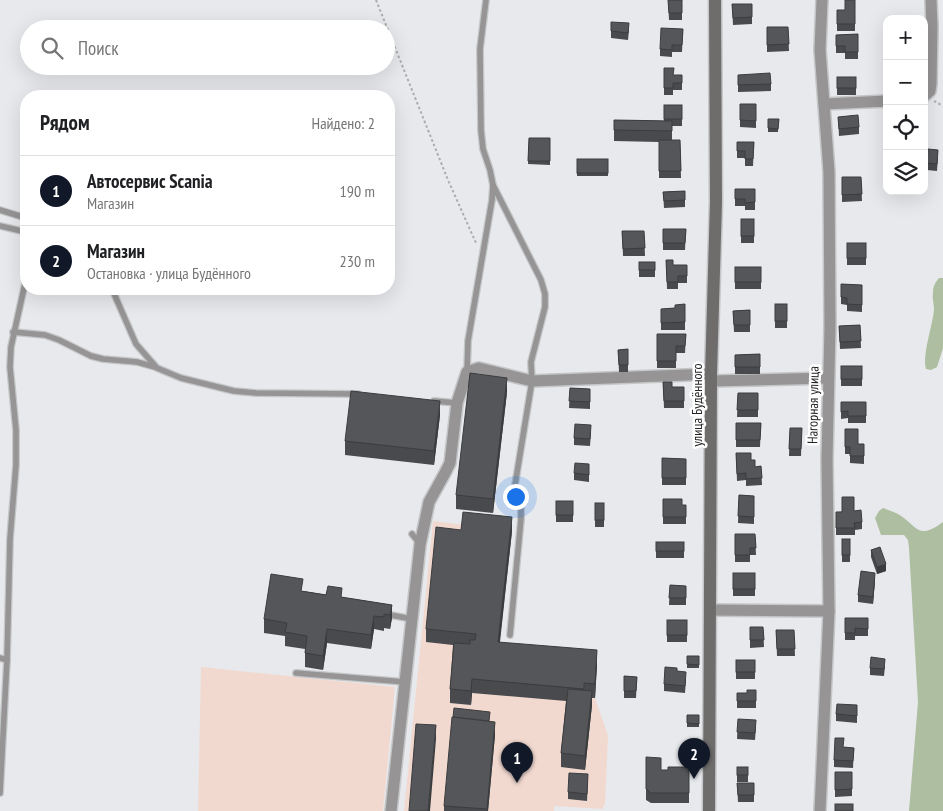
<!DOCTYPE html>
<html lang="ru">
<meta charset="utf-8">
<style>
body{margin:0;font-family:"PT Sans Narrow",sans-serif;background:#f6f6f6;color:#202124}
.controls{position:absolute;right:15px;top:15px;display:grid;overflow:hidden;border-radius:10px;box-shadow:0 5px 20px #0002}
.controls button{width:45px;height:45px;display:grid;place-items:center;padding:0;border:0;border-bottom:1px solid #e0e0e0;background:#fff;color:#202124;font:25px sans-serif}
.you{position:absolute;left:515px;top:496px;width:18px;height:18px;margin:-12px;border:4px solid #fff;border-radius:50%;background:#1a73e8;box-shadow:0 0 0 8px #1a73e833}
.badge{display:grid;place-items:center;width:32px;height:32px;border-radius:50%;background:#111827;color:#fff;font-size:16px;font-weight:700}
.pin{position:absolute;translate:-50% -41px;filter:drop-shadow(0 1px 2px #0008)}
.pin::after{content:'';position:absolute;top:26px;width:18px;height:15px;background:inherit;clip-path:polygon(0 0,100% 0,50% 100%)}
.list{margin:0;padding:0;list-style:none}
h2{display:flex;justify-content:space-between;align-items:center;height:65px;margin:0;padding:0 20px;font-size:21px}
h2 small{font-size:16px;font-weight:400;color:#757577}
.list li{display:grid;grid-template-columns:32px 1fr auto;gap:15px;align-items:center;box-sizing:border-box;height:70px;padding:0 20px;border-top:1px solid #e0e0e0}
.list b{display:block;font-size:19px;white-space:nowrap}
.list p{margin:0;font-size:16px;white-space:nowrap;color:#757577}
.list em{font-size:16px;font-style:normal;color:#757577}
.icon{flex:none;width:28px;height:28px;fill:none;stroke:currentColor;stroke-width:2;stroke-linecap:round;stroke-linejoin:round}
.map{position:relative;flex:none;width:943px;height:811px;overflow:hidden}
.search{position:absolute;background:#fff;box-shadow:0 5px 20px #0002;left:20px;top:20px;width:375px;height:55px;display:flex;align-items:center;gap:12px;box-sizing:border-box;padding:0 18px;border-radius:28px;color:#757577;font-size:19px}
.panel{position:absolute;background:#fff;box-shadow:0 5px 20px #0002;left:20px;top:90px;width:375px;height:205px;border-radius:20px}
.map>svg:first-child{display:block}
.industrial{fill:#f1d9d0}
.forest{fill:#aebea0}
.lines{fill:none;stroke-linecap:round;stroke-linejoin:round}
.lane-casing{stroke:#c4c6c8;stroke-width:8}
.street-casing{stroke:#c4c6c8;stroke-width:14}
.secondary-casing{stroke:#c4c6c8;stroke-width:15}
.path{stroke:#aaacae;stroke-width:2;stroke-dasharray:2.5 2.5;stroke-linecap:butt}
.lane{stroke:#969494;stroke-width:5.5}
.street{stroke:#969494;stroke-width:11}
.secondary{stroke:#6f6c6c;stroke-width:12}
.wall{fill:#484a4d}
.shaded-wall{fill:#3b3c3e}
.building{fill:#545659;stroke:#3b3c3e}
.labels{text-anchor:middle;stroke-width:5;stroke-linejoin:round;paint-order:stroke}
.street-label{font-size:14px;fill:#242526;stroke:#fff}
</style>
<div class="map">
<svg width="943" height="811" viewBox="0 0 943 811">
<rect width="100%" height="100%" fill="#e7e9ec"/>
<!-- industrial -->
<g class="industrial">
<polygon points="433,521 511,531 498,656 597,664 595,698 608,736 605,804 602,809 554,806 554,811 404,811"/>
<polygon points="201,667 395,687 383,811 198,811"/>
</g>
<!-- forest -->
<g class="forest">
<path d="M 939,278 L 943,278 L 943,348 L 937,367 L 931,370 L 926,369 C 922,354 933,325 934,309 C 934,303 932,298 933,293 C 933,286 935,283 939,278 Z"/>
<path d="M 883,508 C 888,510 894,512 898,514 C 918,526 917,541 943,522 L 943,811 L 909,811 L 918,702 L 909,548 L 908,540 L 904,535 L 881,535 L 875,518 L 879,511 Z"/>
</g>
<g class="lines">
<!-- lane casing -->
<g class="lane-casing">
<g id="lane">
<polyline points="493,185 541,280 545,294 545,307 531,362 532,381 515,485 521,505 521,519 510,635"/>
<polyline points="0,210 26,218"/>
<polyline points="0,226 26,232"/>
<polyline points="112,289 136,344 157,368 181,378 234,391 256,393 358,394"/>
<polyline points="13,332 45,335 59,340 91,356 103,359 137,362 155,367"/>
<polyline points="467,372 468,341 492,200 493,185 490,170 483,149 481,130 480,49 486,0"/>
<polyline points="434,401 457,403"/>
<polyline points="412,534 420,544"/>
<polyline points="385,614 412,619"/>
<polyline points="0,658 7,660 0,793"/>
<polyline points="7,660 10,539 16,465 16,430 10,367 11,347 26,279"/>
<polyline points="296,673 405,682"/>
</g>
</g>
<!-- street casing -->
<g class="street-casing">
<g id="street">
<polyline points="924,96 930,91 931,84 932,26 931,0"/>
<polyline points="824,104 887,101"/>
<polyline points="711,381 828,378"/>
<polyline points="711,610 829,611"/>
<polyline points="391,811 420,545 429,502 445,473 450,463 457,403 467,372 479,368 532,381 711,374"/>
<polyline points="820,811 829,611 827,460 830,327 829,172 820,50 822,0"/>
</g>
</g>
<!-- secondary casing -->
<g class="secondary-casing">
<polyline id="secondary" points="709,811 711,374 716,202 715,0"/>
</g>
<!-- path -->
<g class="path">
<polyline points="376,0 448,180 476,243"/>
<polyline points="934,101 943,106"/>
</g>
<!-- lane -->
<use href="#lane" class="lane"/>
<!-- street -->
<use href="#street" class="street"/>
<!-- secondary -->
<use href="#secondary" class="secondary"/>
</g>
<!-- wall -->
<g class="wall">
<polygon points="668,0 682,0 682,20 669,20"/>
<polygon points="855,0 855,31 837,31 837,10 845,10"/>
<polygon points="732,4 752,4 752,24 733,25"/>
<polygon points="767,27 788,27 789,51 767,52"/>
<polygon points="683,29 682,52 672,52 672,57 660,56 660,49"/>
<polygon points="629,30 628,40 611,38 611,31"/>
<polygon points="858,34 858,59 845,59 845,53 836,53 836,35"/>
<polygon points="664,68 673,75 682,75 682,90 673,90 673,95 664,95"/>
<polygon points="738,75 771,84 771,91 738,92"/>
<rect x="837" y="77" width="19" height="18"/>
<polygon points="740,104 756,104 756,128 740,127"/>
<polygon points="664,105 682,105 682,126 672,126 672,140 680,140 681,178 659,178 659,142 614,141 614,120 664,121"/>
<polygon points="838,117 859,127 859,134 839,136"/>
<polygon points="768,119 779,119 778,132 768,132"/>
<polygon points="529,138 550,138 550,165 528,164"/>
<polygon points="737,142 754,142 753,166 745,166 745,158 737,158"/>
<polygon points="938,157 937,171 927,170 927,163"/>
<rect x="577" y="159" width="31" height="17"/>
<polygon points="842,177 861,177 862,201 842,202"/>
<polygon points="735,189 755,189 755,210 745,210 745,206 735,206"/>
<polygon points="685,191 685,207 664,208 663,192"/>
<rect x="741" y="219" width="13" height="24"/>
<polygon points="663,229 686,229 685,250 663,250"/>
<polygon points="622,231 644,231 645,256 623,256"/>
<rect x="847" y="243" width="19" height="22"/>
<polygon points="666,260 673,265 687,265 687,283 678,283 678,289 667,289"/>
<rect x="639" y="262" width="16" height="15"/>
<rect x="735" y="267" width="26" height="22"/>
<polygon points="841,284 862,285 862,312 847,311 847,305 841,304"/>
<polygon points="685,304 685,330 661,330 661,309 675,308"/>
<rect x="775" y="304" width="12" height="24"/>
<polygon points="750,310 750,332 734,332 733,311"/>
<polygon points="860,325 861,348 840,349 839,326"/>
<polygon points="657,334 686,334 685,353 676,353 676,368 657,368"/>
<polygon points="628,349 628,372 619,372 618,350"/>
<polygon points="760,354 760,374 735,374 735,355"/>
<rect x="841" y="366" width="21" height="20"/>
<polygon points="663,382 672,387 684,387 684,408 664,408"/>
<polygon points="570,388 590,389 590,409 569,408"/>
<polygon points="507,392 493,513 456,509 456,495"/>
<polygon points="738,393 758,393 758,417 737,417"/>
<polygon points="841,402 866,402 866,423 848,423 848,418 841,419"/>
<polygon points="440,415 434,465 345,455 345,441"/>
<polygon points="736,423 761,423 760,447 736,447"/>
<polygon points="790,428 802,428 801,456 789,456"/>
<polygon points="845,429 858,444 864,444 864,464 850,463 850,454 845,454"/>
<polygon points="591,432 590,446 574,445 574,438"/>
<polygon points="736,453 751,460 755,467 761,466 762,485 746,486 746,480 737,481"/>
<polygon points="662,458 686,459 686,485 662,485"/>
<polygon points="589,471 589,482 574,480 574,473"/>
<polygon points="739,495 754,496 754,524 738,523"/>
<polygon points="663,499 682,505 686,505 686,524 663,524"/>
<rect x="556" y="501" width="17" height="21"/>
<rect x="595" y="503" width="9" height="24"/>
<polygon points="854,511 862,522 862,529 855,530 855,535 836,535 836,512"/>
<polygon points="461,530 512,531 500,642 597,664 595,698 592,698 592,705 585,770 561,767 561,753 566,701 472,693 471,705 450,703 450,689 453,645 426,642 426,629"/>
<polygon points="735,534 755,534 756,555 750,555 750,562 735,562"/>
<rect x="842" y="539" width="8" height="23"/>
<rect x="656" y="542" width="28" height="16"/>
<polygon points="871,550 886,571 877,574 871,557"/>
<rect x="733" y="573" width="22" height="23"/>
<polygon points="875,580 873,604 858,602 858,595"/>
<polygon points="670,585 686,586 686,605 669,605"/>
<polygon points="303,591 392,605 392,618 390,629 384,628 384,631 374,629 371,649 327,643 323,670 305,667 305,649 285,646 285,636 264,633 264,619"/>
<polygon points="845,618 868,618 868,636 855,636 855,640 845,640"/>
<rect x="667" y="620" width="20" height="22"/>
<polygon points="750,627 763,627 764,647 750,648"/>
<polygon points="776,630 794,630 795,656 777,656"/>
<rect x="687" y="656" width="12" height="12"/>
<rect x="736" y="660" width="19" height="19"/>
<polygon points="885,666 884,676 870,675 870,668"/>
<polygon points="677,671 686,679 685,693 664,691 664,684"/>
<polygon points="624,676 637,677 636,698 624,698"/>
<polygon points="756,690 756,708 737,708 737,693 747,693"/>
<polygon points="857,705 857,723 836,721 836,714"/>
<rect x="687" y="715" width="12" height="12"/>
<polygon points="738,719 756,727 755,740 737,739"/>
<polygon points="490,721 495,735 488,811 444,811 444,806"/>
<polygon points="844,747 854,748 853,768 834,767 834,760"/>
<polygon points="646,757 661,770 668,770 689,767 689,803 651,803 646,800"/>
<rect x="737" y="767" width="11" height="15"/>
<polygon points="835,772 852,772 852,796 835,797"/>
<polygon points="588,781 587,801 568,799 568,792"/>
<polygon points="737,783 754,783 754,802 738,802"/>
</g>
<!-- shaded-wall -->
<g class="shaded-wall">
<polygon points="507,378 507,392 493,513 493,499"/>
<polygon points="440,401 440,415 434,465 434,451"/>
<polygon points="512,517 512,531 498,656 498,642"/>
<polygon points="886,564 886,571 877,574 877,567"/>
<polygon points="875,573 875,580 873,604 873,597"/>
<polygon points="392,605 392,618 390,629 390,615"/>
<polygon points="374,616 374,629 371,649 371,635"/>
<polygon points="327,629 327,643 323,670 323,656"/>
<polygon points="597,650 597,664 595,698 595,684"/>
<polygon points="472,679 472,693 471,705 471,691"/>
<polygon points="592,691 592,705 585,770 585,756"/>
<polygon points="495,722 495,735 488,811 487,811"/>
<polygon points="436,725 436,739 430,811 428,811"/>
</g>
<!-- building -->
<g class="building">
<polygon points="668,0 682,0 682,13 669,13"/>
<polygon points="845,0 855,0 855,24 837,24 837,10 845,10"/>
<polygon points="732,4 752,4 752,17 733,18"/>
<polygon points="611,22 629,23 628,33 611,31"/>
<polygon points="767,27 788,27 789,44 767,45"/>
<polygon points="661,28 683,29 682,45 672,45 672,50 660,49"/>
<polygon points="858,34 858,52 845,52 845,46 836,46 836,35"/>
<polygon points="664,68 674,68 673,75 682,75 682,83 673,83 673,88 664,88"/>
<polygon points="770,73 771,84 738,85 738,75"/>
<rect x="837" y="77" width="19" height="11"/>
<polygon points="740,104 756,104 756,121 740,120"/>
<rect x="664" y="105" width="18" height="14"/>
<polygon points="858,115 859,127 839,129 838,117"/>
<polygon points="768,119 779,119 778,129 768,128"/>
<polygon points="614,120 672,121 672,131 614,130"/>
<polygon points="529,138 550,138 550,161 528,161"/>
<polygon points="659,140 680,140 681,171 659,171"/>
<polygon points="737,142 754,142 753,159 745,159 745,151 737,151"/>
<polygon points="928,149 938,150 937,164 927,163"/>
<rect x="577" y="159" width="31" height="14"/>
<polygon points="842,177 861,177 862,194 842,195"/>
<polygon points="735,189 755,189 755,202 745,203 745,199 735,199"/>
<polygon points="685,191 685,200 664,201 663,192"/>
<rect x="741" y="219" width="13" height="17"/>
<polygon points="663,229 686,229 685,243 663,243"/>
<polygon points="622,231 644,231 645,248 623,249"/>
<rect x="847" y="243" width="19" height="15"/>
<polygon points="666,260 673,260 673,265 687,265 687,276 678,276 678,282 667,282"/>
<rect x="639" y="262" width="16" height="8"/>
<rect x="735" y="267" width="26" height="15"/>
<polygon points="841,284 862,285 862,305 847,304 847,298 841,297"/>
<polygon points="685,304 685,322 661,323 661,309 675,308 675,305"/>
<rect x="775" y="304" width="12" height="17"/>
<polygon points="750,310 750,325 734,325 733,311"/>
<polygon points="860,325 861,341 840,342 839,326"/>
<polygon points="657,334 686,334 685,346 676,346 676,361 657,361"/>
<polygon points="628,349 628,365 619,365 618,350"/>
<polygon points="760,354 760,367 735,367 735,355"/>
<rect x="841" y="366" width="21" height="13"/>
<polygon points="470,373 507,378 493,499 456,495"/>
<polygon points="663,382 672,382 672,387 684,387 684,401 664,401"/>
<polygon points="570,388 590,389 590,402 569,401"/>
<polygon points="351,391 440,401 434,451 345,441"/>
<polygon points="738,393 758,393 758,410 737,410"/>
<polygon points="841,402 866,402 866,416 848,416 848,411 841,412"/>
<polygon points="736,423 761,423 760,440 736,440"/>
<polygon points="575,424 591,425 590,439 574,438"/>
<polygon points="790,428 802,428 801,449 789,449"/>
<polygon points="845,429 858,429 858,444 864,444 864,456 850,456 850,447 845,447"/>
<polygon points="736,453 751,453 751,460 755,460 755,467 761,466 762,478 746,479 746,473 737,474"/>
<polygon points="662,458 686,459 686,478 662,478"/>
<polygon points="575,463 589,464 589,475 574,473"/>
<polygon points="739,495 754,496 754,517 738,516"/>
<polygon points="842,497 854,497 854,511 861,510 862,522 854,523 855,528 836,528 836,512 842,512"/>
<polygon points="663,499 682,499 682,505 686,505 686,517 663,517"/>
<rect x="556" y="501" width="17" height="14"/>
<rect x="595" y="503" width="9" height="17"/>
<polygon points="463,512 512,517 498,642 597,650 595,684 584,683 584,689 472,679 471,691 450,689 454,643 470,644 470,640 475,640 476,634 426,629 436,527 461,530"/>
<polygon points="735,534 755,534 756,548 750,548 750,555 735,555"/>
<rect x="842" y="539" width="8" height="16"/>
<rect x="656" y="542" width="28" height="9"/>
<polygon points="880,547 886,564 877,567 871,550"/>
<polygon points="861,571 875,573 873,597 858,595"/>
<rect x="733" y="573" width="22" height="16"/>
<polygon points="271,574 303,579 301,591 326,595 328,586 342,588 341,597 392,605 390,615 384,614 384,617 374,616 371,635 327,629 323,656 305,653 307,636 285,632 287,623 264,619"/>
<polygon points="670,585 686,586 686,598 669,598"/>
<polygon points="845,618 868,618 868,629 855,628 855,633 845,633"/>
<rect x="667" y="620" width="20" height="15"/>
<polygon points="750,627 763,627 764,640 750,640"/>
<polygon points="776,630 794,630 795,649 777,649"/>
<polygon points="687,656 699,656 699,665 687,664"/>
<polygon points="871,657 885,659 884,669 870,668"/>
<rect x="736" y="660" width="19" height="12"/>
<polygon points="665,667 677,668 677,671 686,672 685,686 664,684"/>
<polygon points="624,676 637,677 636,691 624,691"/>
<polygon points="568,689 592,691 585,756 561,753"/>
<polygon points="747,690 756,690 756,701 737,701 737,693 747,693"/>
<polygon points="837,704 857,705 857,716 836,714"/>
<polygon points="454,708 490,712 489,721 453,717"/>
<polygon points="687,715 699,715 699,724 687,723"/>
<polygon points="452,717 495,722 487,809 444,806"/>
<polygon points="738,719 756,720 755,733 737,732"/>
<polygon points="416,724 436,725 428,811 409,811"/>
<polygon points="835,738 844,738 843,747 854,748 853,761 834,760"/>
<polygon points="646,757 661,758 661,770 668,770 668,767 689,767 689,793 651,793 646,789"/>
<rect x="737" y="767" width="11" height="8"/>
<polygon points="835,772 852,772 852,789 835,790"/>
<polygon points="569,773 588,774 587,794 568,792"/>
<polygon points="737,783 754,783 754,795 738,795"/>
<rect x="835" y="804" width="18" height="7"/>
</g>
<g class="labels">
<!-- street labels -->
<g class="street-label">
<text transform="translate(697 405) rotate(-90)" y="5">улица Будённого</text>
<text transform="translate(813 405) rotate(-89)" y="5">Нагорная улица</text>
</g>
</g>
</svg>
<div class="controls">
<button>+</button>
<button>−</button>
<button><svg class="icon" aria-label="locate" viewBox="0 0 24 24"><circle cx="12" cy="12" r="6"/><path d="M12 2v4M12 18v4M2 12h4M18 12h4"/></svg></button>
<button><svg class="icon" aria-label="layers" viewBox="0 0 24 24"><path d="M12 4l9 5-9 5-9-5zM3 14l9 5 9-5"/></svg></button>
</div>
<div class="you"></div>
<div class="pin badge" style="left:517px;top:783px">1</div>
<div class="pin badge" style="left:694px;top:779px">2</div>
<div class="search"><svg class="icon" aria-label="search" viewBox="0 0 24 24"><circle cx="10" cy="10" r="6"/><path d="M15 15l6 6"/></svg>Поиск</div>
<section class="panel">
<h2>Рядом<small>Найдено: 2</small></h2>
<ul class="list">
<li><span class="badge">1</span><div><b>Автосервис Scania</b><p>Магазин</p></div><em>190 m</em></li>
<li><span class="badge">2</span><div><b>Магазин</b><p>Остановка · улица Будённого</p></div><em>230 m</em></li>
</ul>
</section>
</div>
